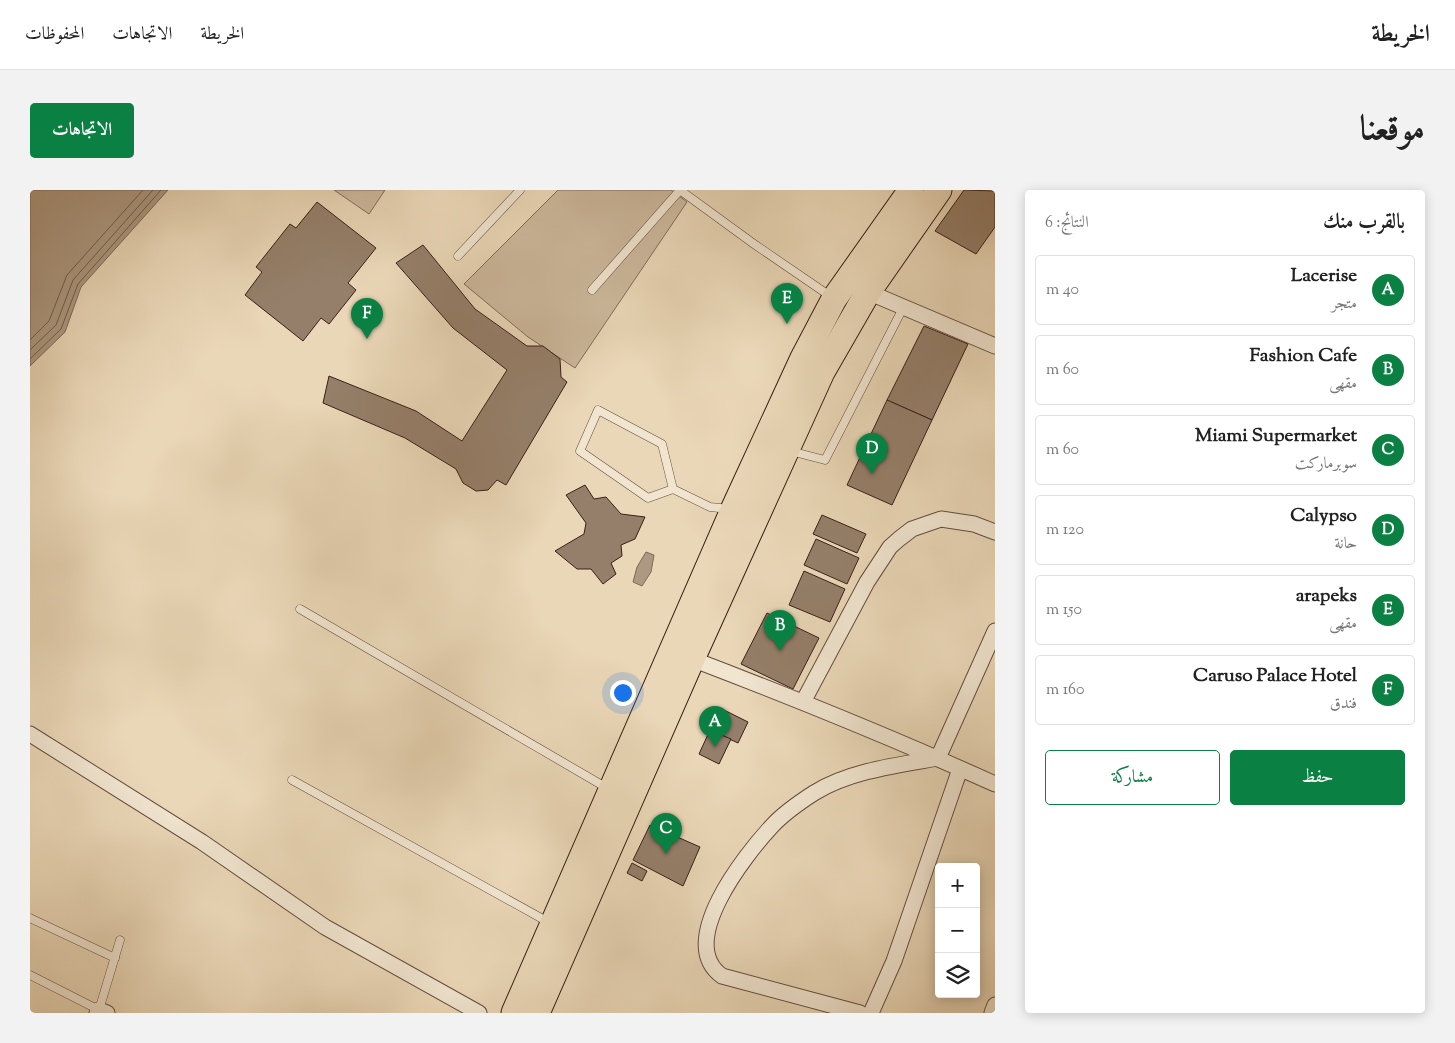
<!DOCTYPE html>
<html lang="ar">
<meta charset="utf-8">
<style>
body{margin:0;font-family:"Sorts Mill Goudy",Amiri,serif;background:#f2f2f2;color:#222;direction:rtl}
.controls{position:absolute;right:15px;bottom:15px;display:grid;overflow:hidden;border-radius:5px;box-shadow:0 2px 12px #0003}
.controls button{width:45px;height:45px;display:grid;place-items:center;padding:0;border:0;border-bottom:1px solid #e0e0e0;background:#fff;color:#222;font:25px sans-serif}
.you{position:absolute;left:592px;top:502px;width:18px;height:18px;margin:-12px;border:4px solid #fff;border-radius:50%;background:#1a73e8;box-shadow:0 0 0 8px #1a73e833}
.badge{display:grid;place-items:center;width:32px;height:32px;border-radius:50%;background:#0b8043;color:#fff;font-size:16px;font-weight:700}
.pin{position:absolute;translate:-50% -41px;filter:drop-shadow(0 1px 2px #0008)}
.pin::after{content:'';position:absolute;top:26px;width:18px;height:15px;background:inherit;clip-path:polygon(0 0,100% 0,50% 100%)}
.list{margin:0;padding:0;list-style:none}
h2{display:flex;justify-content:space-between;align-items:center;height:65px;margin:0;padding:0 20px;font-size:21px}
h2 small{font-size:16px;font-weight:400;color:#767676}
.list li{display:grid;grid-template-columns:32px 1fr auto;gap:15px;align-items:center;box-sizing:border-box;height:70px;margin:0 10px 10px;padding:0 10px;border:1px solid #e0e0e0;border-radius:5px}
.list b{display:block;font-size:19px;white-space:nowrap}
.list p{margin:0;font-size:16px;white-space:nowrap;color:#767676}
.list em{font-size:16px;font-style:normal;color:#767676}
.actions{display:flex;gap:10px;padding:15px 20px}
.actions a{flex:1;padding:11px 0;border:1px solid #0b8043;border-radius:5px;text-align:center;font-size:18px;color:#0b8043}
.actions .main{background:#0b8043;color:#fff}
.icon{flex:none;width:28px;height:28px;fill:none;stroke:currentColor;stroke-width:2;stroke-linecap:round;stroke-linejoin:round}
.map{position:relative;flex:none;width:965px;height:823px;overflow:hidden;direction:ltr;border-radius:5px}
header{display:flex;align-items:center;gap:30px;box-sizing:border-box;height:70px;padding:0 25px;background:#fff;border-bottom:1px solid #e0e0e0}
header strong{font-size:24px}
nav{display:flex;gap:28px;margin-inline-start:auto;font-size:18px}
.intro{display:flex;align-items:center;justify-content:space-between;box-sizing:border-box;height:120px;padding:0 30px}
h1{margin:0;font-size:35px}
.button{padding:12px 22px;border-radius:5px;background:#0b8043;color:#fff;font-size:18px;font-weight:700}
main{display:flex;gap:30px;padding:0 30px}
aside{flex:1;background:#fff;border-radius:5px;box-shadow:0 2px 12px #0003}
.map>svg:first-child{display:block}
.green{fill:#ccb89c;stroke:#826c5a}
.water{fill:#ad9981;stroke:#7e6957}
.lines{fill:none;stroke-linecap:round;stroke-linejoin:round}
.shore{stroke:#725c4c;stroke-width:1}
.building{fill:#957f6a;stroke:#382017}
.service-casing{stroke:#644e3f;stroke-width:9}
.minor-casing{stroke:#644e3f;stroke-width:17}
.primary-casing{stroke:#382017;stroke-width:27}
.service{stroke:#f1e5d0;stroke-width:8}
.minor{stroke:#f1e5d0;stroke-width:15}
.primary{stroke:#ead7b7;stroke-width:25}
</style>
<header>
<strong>الخريطة</strong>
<nav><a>الخريطة</a><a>الاتجاهات</a><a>المحفوظات</a></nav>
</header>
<div class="intro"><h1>موقعنا</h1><a class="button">الاتجاهات</a></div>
<main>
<aside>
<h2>بالقرب منك<small>النتائج: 6</small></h2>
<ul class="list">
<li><span class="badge">A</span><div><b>Lacerise</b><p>متجر</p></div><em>40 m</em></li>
<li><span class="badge">B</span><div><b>Fashion Cafe</b><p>مقهى</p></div><em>60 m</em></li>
<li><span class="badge">C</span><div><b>Miami Supermarket</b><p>سوبرماركت</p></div><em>60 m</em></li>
<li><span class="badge">D</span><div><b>Calypso</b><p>حانة</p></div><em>120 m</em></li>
<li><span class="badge">E</span><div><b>arapeks</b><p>مقهى</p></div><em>150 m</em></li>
<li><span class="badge">F</span><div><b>Caruso Palace Hotel</b><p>فندق</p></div><em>160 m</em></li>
</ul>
<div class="actions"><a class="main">حفظ</a><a>مشاركة</a></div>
</aside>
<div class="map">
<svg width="965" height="823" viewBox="0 0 965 823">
<rect width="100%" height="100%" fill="#ead7b7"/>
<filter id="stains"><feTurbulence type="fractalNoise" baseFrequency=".004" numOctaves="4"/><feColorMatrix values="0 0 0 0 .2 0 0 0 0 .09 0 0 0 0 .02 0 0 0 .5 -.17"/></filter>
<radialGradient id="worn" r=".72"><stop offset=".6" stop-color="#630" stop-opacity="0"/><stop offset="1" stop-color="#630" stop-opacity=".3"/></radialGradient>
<!-- green -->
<g class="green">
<polygon points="304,0 355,0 339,24"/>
<polygon points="528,0 641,0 657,12 545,178 498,147 434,94"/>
</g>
<!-- water -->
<g class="water">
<polygon points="0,0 138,0 51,97 35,142 0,176"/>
<polygon points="616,362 624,365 621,382 612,396 603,392 607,377"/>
</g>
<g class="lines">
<!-- shore -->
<g class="shore">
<polyline points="0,150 19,131 37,85 113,0"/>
<polyline points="0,160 26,135 43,90 123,0"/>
<polyline points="0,169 31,139 48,94 131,0"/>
</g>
</g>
<!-- building -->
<g class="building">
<polygon points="934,0 965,1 965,37 946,64 905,41"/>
<polygon points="287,12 346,58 318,93 326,100 299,134 291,128 273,151 215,105 232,82 226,77 260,34 266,38"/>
<polygon points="393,55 445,119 497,156 513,156 530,169 531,187 537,192 476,295 467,290 458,300 446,301 433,293 426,279 375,248 293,213 299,186 386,221 432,251 477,180 423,138 366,73"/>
<polygon points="894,136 938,154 902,230 857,210"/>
<polygon points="857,210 902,230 862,315 817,295"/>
<polygon points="555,295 564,309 576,307 591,324 615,327 605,349 591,355 592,366 581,373 586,384 573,394 561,379 547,379 525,361 554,344 556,333 536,305"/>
<polygon points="792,325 836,344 827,363 783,344"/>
<polygon points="786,349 829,368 817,394 774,375"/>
<polygon points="774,381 815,399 800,432 759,415"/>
<polygon points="737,423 789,448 763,499 711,474"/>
<polygon points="690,518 718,532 708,553 680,540"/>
<polygon points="680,540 701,549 689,574 669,564"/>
<polygon points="620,635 670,657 653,696 603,670"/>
<polygon points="602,673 617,681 612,691 597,683"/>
</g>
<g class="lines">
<!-- service casing -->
<g class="service-casing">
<g id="service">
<polyline points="650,0 724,54 803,108"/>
<polyline points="428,66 490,0"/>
<polyline points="562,100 650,0"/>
<polyline points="760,261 795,270 874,116"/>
<polyline points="643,299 618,308 550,261 568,220 632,254 643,299 680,317 699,319"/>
<polyline points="270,419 577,598"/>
<polyline points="262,590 520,733"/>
<polyline points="0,728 85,768"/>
<polyline points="0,785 69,820 90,750"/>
</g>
</g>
<!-- minor casing -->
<g class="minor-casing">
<g id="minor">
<polyline points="838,102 965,156"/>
<path d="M 662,469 C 764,508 865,549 965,594"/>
<polyline points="773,512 837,392 860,357 869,349 882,339 911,329 944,334 965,342"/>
<polyline points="0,544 172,652 295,737 449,823"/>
<polyline points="67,823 69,820 77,823"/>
<path d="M 830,823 L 692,786 C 645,753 715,665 742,636 C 753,624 770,612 784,603 C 819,581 868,575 908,568 L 965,441"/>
<polyline points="841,823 864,771 930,579"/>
<polyline points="962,823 965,815"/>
</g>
</g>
<!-- primary casing -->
<g class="primary-casing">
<g id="primary">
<polyline points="484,823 703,320 773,168 804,109 881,0"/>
<polyline points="507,823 662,469 792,182 838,102 909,0"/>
</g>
</g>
<!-- service -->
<use href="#service" class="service"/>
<!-- minor -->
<use href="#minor" class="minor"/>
<!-- primary -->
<use href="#primary" class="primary"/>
</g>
<rect width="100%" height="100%" filter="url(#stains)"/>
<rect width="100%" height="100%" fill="url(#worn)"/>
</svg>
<div class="controls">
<button>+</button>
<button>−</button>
<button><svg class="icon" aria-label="layers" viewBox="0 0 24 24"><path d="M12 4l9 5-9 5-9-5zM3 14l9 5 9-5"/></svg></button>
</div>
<div class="you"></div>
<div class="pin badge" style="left:685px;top:557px">A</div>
<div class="pin badge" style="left:750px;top:461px">B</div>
<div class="pin badge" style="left:636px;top:664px">C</div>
<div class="pin badge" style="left:842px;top:284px">D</div>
<div class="pin badge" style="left:757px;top:134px">E</div>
<div class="pin badge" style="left:337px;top:149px">F</div>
</div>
</main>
